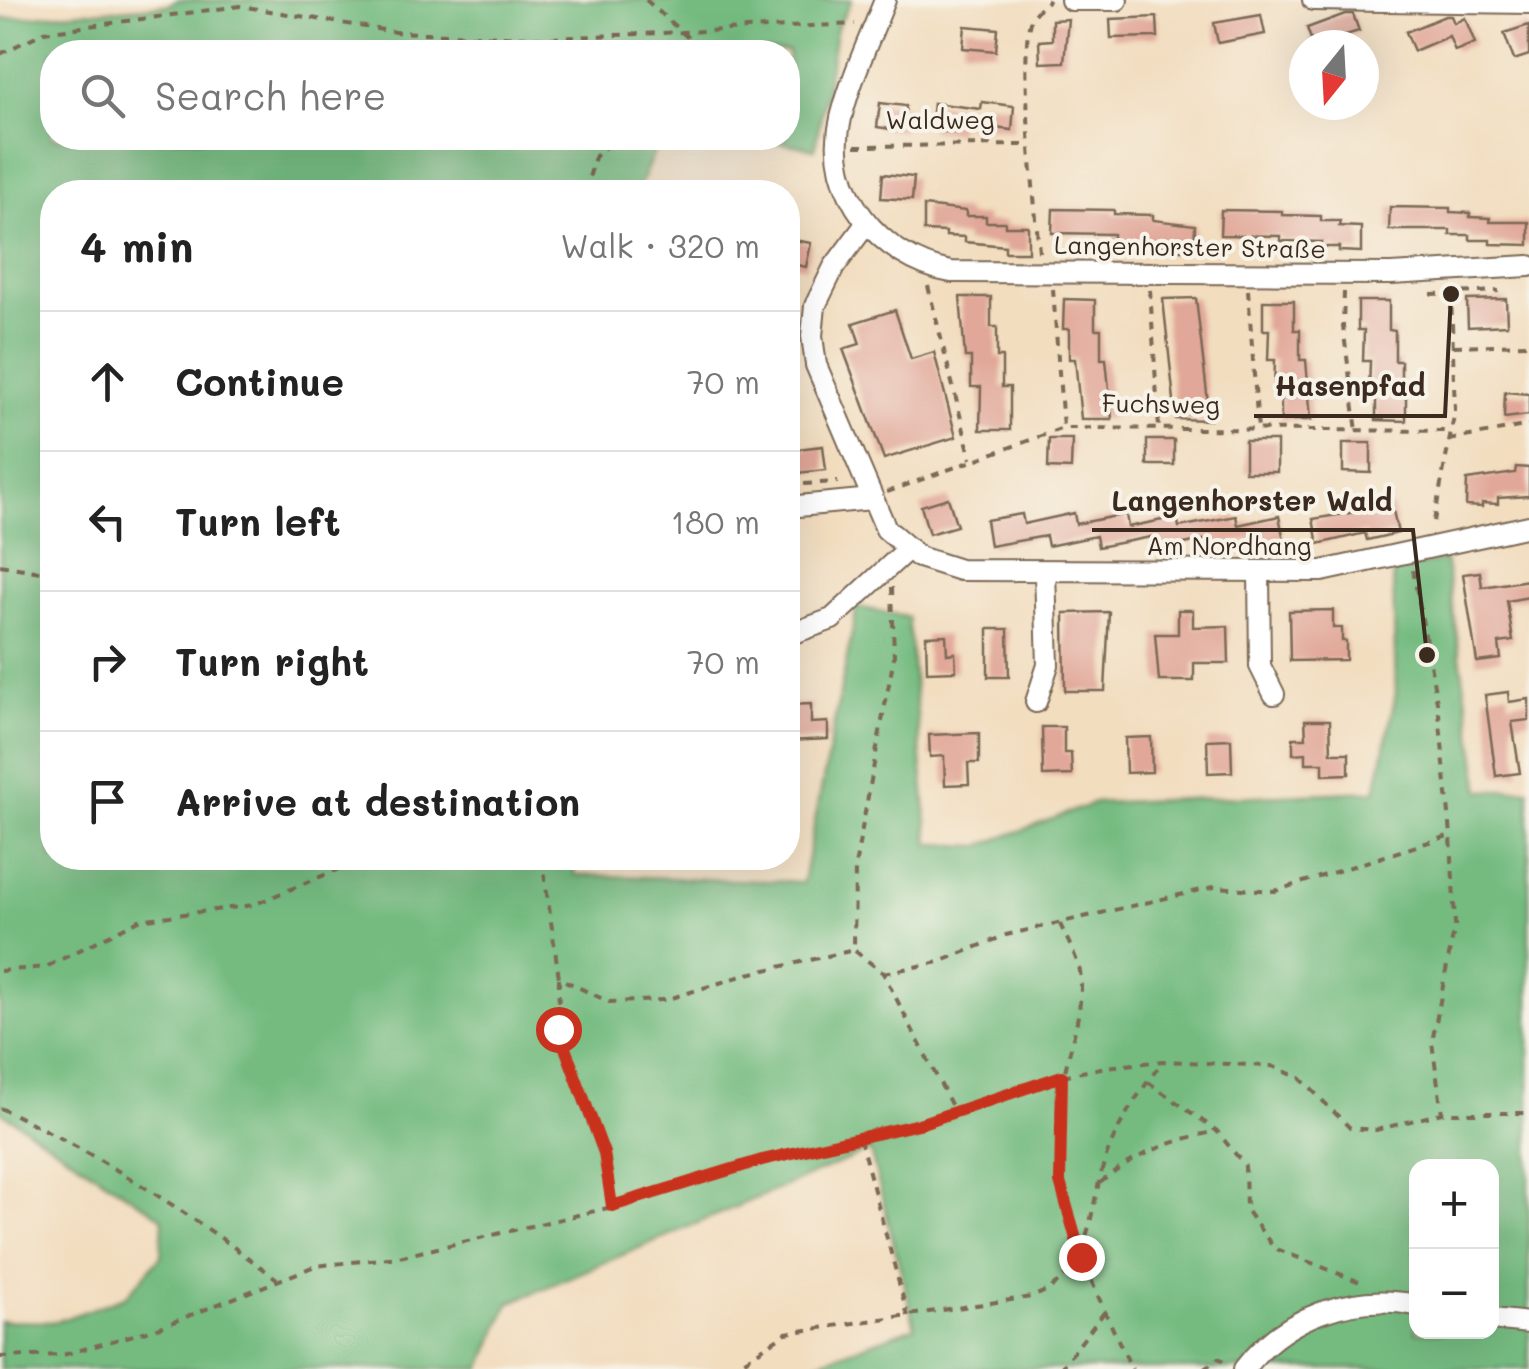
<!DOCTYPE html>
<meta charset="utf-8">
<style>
body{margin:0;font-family:Mali,sans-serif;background:#f6f6f6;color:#222}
.controls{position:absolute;right:30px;bottom:30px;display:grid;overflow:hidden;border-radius:20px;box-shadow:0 10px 40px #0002}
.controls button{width:90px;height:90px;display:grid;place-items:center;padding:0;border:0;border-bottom:2px solid #e0e0e0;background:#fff;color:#222;font:50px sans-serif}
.compass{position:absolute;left:1289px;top:30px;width:90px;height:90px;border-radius:50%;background:#fff;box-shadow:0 10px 40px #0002;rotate:198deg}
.stop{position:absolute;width:30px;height:30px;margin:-22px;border:8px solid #c8321e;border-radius:50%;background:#fff}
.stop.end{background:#c8321e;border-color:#fff;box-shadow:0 2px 10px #0008}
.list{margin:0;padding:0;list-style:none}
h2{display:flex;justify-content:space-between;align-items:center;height:130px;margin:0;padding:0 40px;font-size:42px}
h2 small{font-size:32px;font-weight:400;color:#767676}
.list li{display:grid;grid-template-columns:65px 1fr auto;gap:30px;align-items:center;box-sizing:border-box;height:140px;padding:0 40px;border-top:2px solid #e0e0e0}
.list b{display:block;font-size:38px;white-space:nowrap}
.list em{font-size:32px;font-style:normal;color:#767676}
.icon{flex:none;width:55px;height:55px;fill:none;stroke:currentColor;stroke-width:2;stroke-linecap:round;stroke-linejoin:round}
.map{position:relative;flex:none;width:1529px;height:1369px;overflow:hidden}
.search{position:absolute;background:#fff;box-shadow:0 10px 40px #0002;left:40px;top:40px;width:760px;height:110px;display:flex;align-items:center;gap:25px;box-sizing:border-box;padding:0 35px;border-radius:40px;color:#767676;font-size:38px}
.panel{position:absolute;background:#fff;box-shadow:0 10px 40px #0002;left:40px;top:180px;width:760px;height:690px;border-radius:40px}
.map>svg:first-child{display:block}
.forest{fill:#74bb80;stroke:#58724f;stroke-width:2.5;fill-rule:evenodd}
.building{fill:#e1a798}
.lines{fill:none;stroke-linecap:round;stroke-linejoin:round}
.minor-casing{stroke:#7b6956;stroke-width:24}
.path{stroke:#7b6956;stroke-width:4;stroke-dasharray:8 8;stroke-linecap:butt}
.minor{stroke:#fff;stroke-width:20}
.route{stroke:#c8321e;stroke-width:12}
.labels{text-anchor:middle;stroke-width:8;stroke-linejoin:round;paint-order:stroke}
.street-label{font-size:25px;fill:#3b2a1e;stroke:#f7f3e8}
.leader{fill:none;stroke:#3b2a1e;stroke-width:4}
.callout-dot{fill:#3b2a1e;stroke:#f7f3e8;stroke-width:4}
.callout-label{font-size:28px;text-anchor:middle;font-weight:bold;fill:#3b2a1e;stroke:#f7f3e8;stroke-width:8;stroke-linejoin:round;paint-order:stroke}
</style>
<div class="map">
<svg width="1529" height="1369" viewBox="0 0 1529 1369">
<rect width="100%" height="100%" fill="#f7f3e8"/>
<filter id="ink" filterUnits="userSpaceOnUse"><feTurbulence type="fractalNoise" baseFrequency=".01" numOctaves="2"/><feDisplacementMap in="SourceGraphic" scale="20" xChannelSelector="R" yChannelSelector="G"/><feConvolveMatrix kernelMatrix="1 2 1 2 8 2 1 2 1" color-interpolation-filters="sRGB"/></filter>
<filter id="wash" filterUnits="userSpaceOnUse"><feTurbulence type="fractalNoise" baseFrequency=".0048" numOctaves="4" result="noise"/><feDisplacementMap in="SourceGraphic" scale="40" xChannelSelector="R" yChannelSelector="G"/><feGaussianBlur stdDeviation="2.25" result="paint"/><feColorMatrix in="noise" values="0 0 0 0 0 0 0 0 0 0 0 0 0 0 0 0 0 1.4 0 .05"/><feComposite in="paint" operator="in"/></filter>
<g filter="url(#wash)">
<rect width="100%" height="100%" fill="#f2ddbf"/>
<!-- forest -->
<path class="forest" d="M 177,0 L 852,0 L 837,27 L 815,149 L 758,138 L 788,138 L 788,52 L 52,52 L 52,138 L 660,138 L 637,192 L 52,192 L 52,858 L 574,858 L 575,875 L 803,882 L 857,607 L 908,617 L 929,844 L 980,846 L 1095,803 L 1376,791 L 1396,693 L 1393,572 L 1445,559 L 1481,791 L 1529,789 L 1529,1369 L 799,1369 L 915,1327 L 870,1150 L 509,1303 L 481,1369 L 0,1369 L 0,1321 L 56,1322 L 125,1297 L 161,1256 L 163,1218 L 0,1111 L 0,19 L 168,5 ZM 1416,1166 L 1492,1166 L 1492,1332 L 1416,1332 Z"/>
<g id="blocks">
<!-- building -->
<g class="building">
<polygon points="1345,14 1353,14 1359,31 1313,45 1307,28"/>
<polygon points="1261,15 1265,34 1218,43 1214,23"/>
<polygon points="1445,16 1451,16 1454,23 1465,18 1475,43 1455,51 1449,36 1414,51 1406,32"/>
<polygon points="1157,17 1158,37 1111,38 1110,19"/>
<polygon points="1068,19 1064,62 1040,63 1039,41 1052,40 1052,20"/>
<polygon points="1529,25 1529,55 1514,60 1504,33"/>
<polygon points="965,26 998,29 996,51 963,48"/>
<polygon points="982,102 1014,106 1012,130 959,124 958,133 930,130 933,103 981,109"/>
<polygon points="880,103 906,106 903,131 877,127"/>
<polygon points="883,174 914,177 912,200 881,198"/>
<polygon points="924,206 966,211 966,216 986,216 986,222 1005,222 1005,226 1028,226 1028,252 1005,252 1005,246 965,242 965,237 946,236 946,232 924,231"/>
<polygon points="1390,207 1450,208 1450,212 1470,213 1470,217 1490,218 1490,222 1529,222 1529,245 1490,244 1490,240 1470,240 1470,235 1450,235 1450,230 1389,230"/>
<polygon points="1053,209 1114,210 1114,214 1153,215 1153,220 1195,225 1194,250 1173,250 1173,245 1153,245 1153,241 1113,240 1113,234 1052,233"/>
<polygon points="1221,210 1282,211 1282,215 1321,216 1321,221 1340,221 1339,226 1361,227 1361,252 1339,251 1339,247 1320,247 1321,242 1281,241 1281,236 1220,235"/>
<polygon points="788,239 811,243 806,267 788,263"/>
<polygon points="960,297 991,297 991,327 997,327 997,357 1002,357 1002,387 1010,387 1010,430 980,430 981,387 971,387 971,357 965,357"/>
<polygon points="1196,298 1210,420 1176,419 1163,299"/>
<polygon points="1064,299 1095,300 1095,329 1101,329 1101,359 1106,359 1112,419 1081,419 1075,359 1069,359 1069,329 1063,329"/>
<polygon points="1506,299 1507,325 1468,327 1467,300"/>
<polygon points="1263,301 1294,301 1294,330 1300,330 1300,360 1306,360 1311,420 1281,420 1281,391 1274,391 1275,360 1268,360 1269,330 1263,330"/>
<polygon points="1358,301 1389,301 1389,330 1395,331 1395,361 1401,361 1401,391 1406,391 1406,421 1376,420 1376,391 1369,391 1370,361 1363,361 1364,330 1358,330"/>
<polygon points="895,310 911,359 934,352 956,437 884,459 843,349 860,344 853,323"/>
<polygon points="1505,392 1529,394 1529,415 1504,418"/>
<polygon points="1049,439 1072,439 1071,469 1048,468"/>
<rect x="1147" y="440" width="27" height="25"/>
<rect x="1245" y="441" width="32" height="31"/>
<polygon points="1343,443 1371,443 1371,473 1343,472"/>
<polygon points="823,446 826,470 788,474 788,450"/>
<polygon points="1516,467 1529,468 1529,496 1498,498 1498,504 1482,503 1482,507 1466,506 1467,480 1515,473"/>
<polygon points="948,498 957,526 929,534 921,506"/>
<polygon points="1392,506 1398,533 1367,540 1365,533 1318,544 1313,519"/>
<polygon points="1074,513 1076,524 1126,514 1128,527 1177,517 1179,527 1236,516 1238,525 1279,516 1285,545 1260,550 1257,538 1206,548 1204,540 1154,550 1151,537 1098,547 1096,536 1048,546 1046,536 990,546 986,520 1022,514 1024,524"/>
<polygon points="1480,572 1482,587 1529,580 1529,597 1507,601 1513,641 1499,643 1501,659 1477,662 1463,574"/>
<polygon points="1178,610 1193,610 1193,627 1228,626 1229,663 1194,663 1194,681 1159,681 1155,634 1178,634"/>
<polygon points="1333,610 1333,628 1342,628 1342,641 1346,641 1346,660 1290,661 1289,611"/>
<polygon points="1109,612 1105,691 1065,691 1064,613"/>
<polygon points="988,629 1008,629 1009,677 988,677"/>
<polygon points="946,635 947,654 955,653 956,671 927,672 926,636"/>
<polygon points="1508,692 1509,702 1529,699 1529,720 1512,722 1520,773 1496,776 1485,695"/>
<polygon points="811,704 811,723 828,722 828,739 788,741 788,705"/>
<polygon points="1305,720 1330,720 1331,753 1349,753 1349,774 1323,775 1323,763 1306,763 1306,753 1293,754 1293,738 1306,738"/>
<polygon points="1042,727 1064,727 1064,753 1071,753 1072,775 1043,776"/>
<polygon points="979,733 979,763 968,763 969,784 945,785 944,756 930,757 929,735"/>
<polygon points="1151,737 1152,772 1126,773 1125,738"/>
<polygon points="1231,739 1232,772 1208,773 1207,740"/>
</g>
</g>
</g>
<g filter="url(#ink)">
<use href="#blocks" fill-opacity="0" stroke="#7b6956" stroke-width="2.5"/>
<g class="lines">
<!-- minor casing -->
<g class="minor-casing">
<g id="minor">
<path d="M 885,0 C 870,38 851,78 841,118 C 823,191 881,259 951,272 L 1391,274 L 1529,266"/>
<polyline points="1071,0 1117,0"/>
<polyline points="1313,0 1529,3"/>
<polyline points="866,224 834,267 815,306 812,336 816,365 886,529 919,557 960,570 1322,571 1529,526"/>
<polyline points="788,507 872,499"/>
<polyline points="1259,572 1260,666 1274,694"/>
<polyline points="788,635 832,619 908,549"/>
<polyline points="1036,702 1048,665 1045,572"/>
<polyline points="1492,1319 1529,1323"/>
<path d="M 1244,1369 C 1283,1317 1353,1292 1416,1305"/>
</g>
</g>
<!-- path -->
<g class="path">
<polyline points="646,0 696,45 695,52"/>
<polyline points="0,54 44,32 240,6 395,32 552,38 855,24"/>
<polyline points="855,146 1029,145"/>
<polyline points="585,192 595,157 614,138"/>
<path d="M 1039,252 C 1036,213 1017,44 1032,17 C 1036,11 1043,5 1049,0"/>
<polyline points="928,286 971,459"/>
<polyline points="1053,289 1063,428"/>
<polyline points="1150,290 1159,429"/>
<polyline points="1248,290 1258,430"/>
<polyline points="1344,292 1343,327 1357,431"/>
<polyline points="1431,294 1499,291"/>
<polyline points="1454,346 1529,344"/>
<polyline points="788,375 803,376"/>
<polyline points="1449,440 1529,425"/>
<polyline points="788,485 838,482"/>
<polyline points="887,492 1063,428 1451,431"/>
<polyline points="1434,521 1455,411 1451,294"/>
<polyline points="0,565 52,574"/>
<polyline points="1413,570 1439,713 1451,835 1455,925 1432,1042 1442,1113"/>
<polyline points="892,587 894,657 855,866 854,950 883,973 955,1112"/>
<polyline points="542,858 559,978 609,1002 665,1000 748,974 854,950"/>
<path d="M 1060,924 C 1067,940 1081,963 1081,981 C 1082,1027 1060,1070 1058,1116 C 1054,1209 1093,1288 1132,1369"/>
<polyline points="0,971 46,967 139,920 253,905 365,858"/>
<polyline points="883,973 940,962 1006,935 1214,887 1275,891 1451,835"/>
<polyline points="559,978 558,1029 605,1153 612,1207"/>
<polyline points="1148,1082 1217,1131 1245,1166 1246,1210 1274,1248 1365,1284"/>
<path d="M 0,1108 C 99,1154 189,1213 277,1279"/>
<polyline points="860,1139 908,1316"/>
<path d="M 1100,1183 C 1136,1154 1172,1140 1217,1131"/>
<polyline points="0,1357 63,1355 158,1328 315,1266 399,1257 612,1207 762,1160 919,1124 1062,1076 1106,1067 1163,1061 1272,1066 1300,1078 1350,1128 1376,1130 1442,1113 1529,1113"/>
<path d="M 731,1369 L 786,1333 L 1031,1297 C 1098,1275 1086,1203 1110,1147 C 1123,1115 1142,1089 1163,1061"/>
<polyline points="1060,1369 1106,1310"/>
<polyline points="1204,1369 1218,1358 1229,1363"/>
</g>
<!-- minor -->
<use href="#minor" class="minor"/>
</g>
</g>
<g class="lines" filter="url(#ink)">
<!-- route -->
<polyline class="route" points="558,1029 604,1153 612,1206 762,1160 919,1124 1062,1076 1060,1182 1081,1257"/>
</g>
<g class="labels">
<!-- street labels -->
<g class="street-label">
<text x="940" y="129">Waldweg</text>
<text transform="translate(1190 247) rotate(1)" y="9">Langenhorster Straße</text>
<text transform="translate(1161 404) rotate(1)" y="9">Fuchsweg</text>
<text x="1229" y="555">Am Nordhang</text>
</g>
</g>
<!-- callouts -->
<path class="leader" d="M1451 294L1445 416H1254M1427 655L1413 530H1092"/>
<g class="callout-dot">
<circle cx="1451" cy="294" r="10"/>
<circle cx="1427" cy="655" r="10"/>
</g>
<g class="callout-label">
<text x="1350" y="396">Hasenpfad</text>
<text x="1252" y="511">Langenhorster Wald</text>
</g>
</svg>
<div class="controls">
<button>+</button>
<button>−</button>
</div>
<svg class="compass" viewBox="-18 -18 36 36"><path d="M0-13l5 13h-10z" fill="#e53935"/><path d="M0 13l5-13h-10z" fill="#767676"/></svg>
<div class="stop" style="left:558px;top:1029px"></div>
<div class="stop end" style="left:1081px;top:1257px"></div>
<div class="search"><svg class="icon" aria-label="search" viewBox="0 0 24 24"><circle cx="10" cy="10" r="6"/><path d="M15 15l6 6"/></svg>Search here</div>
<section class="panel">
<h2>4 min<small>Walk · 320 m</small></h2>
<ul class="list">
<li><svg class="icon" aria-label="ahead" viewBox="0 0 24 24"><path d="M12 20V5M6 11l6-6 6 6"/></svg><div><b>Continue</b></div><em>70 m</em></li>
<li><svg class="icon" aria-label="left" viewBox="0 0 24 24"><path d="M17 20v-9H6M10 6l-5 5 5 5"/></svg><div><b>Turn left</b></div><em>180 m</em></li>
<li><svg class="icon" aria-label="right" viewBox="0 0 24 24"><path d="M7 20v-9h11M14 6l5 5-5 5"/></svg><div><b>Turn right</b></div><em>70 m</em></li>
<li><svg class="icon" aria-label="arrive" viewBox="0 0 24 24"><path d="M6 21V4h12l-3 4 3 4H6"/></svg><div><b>Arrive at destination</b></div></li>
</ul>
</section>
</div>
